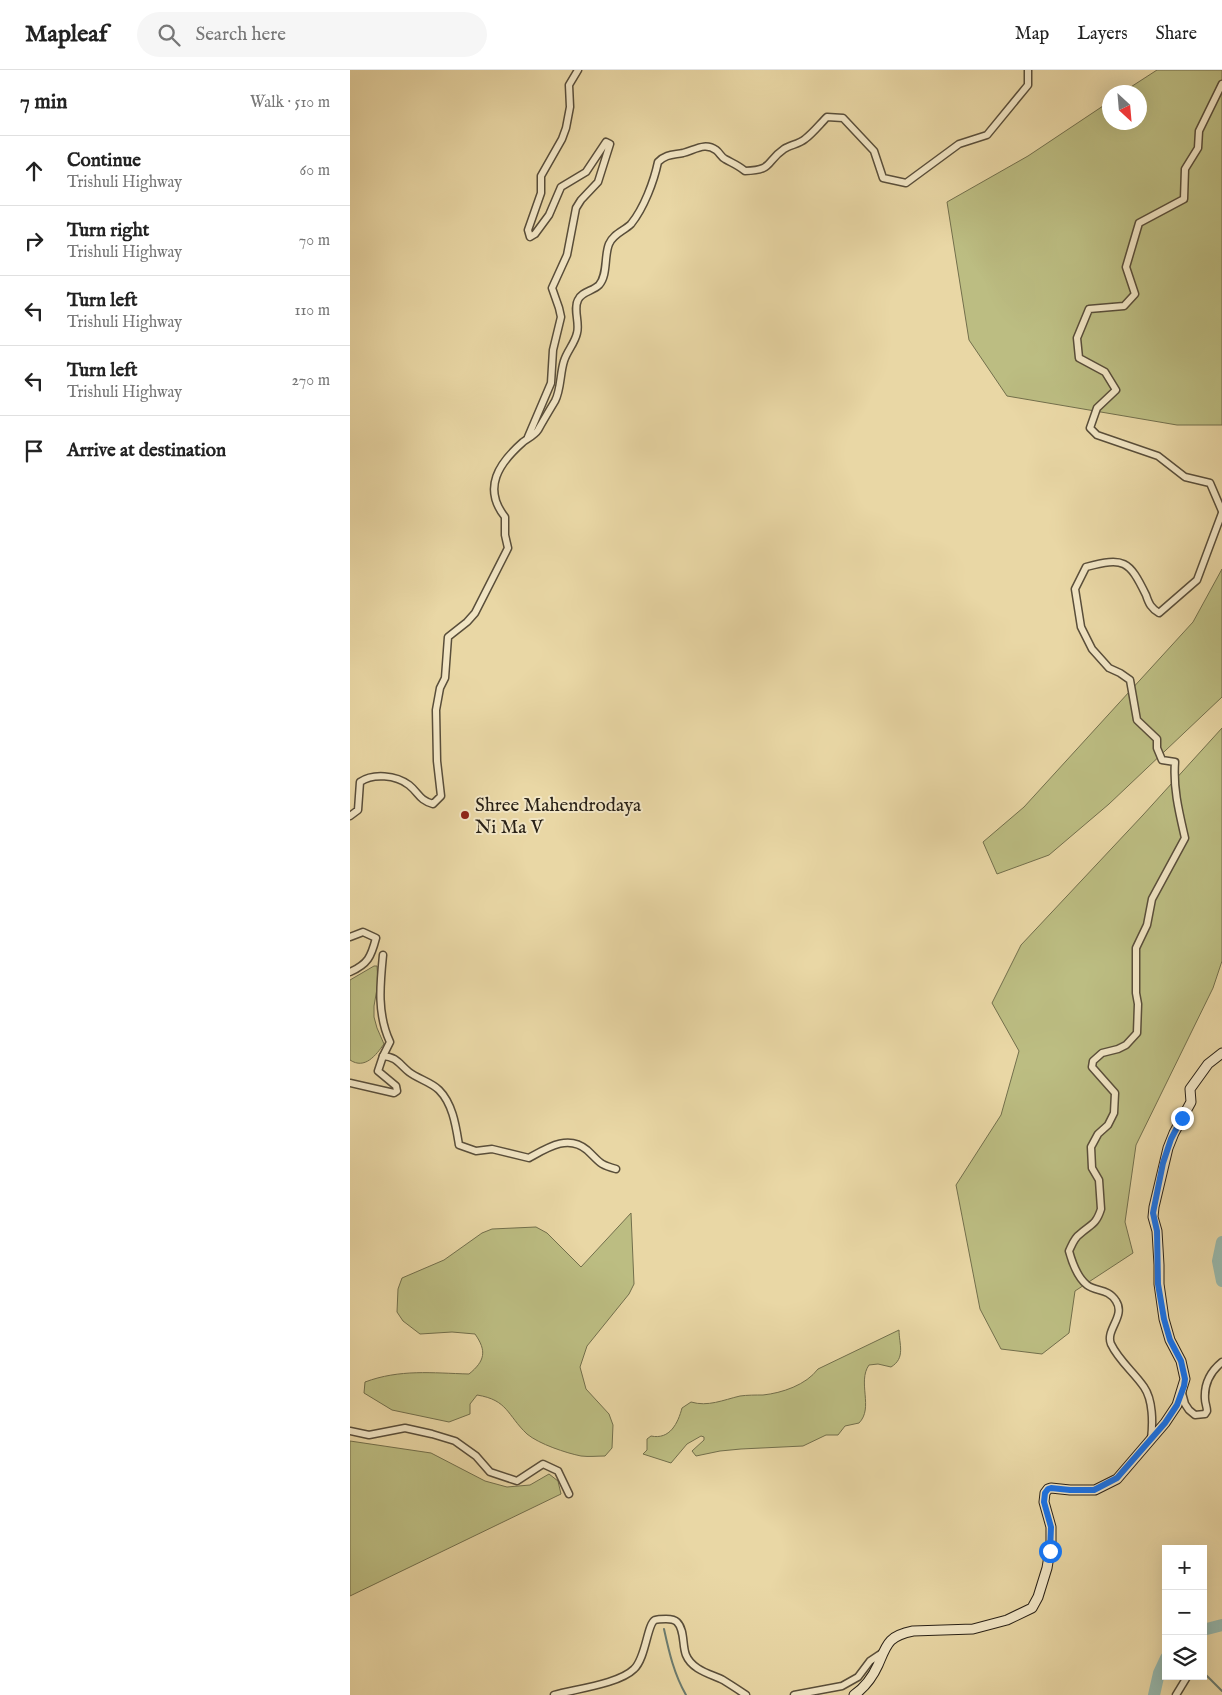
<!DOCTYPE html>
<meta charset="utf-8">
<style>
body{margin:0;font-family:"IM FELL English",serif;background:#f6f6f6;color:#222}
.controls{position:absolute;right:15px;bottom:15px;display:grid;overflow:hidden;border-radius:0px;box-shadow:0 5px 20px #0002}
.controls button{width:45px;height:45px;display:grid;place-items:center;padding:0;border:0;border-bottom:1px solid #e0e0e0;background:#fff;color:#222;font:25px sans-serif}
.compass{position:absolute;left:752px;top:15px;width:45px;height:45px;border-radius:50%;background:#fff;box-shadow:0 5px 20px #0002;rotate:154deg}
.stop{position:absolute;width:15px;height:15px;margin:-11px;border:4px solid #1a73e8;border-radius:50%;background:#fff}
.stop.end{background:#1a73e8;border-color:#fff;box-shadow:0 1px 5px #0008}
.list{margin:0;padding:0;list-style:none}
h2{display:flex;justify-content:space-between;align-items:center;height:65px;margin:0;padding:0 20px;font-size:21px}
h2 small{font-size:16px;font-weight:400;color:#767676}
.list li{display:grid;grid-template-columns:32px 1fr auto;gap:15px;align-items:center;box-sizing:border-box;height:70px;padding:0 20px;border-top:1px solid #e0e0e0}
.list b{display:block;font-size:19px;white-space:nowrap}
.list p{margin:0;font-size:16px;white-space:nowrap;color:#767676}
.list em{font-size:16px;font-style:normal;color:#767676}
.icon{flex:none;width:28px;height:28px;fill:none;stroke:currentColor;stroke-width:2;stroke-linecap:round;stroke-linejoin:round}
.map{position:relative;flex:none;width:872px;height:1625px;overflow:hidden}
header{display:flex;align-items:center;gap:30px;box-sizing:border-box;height:70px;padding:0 25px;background:#fff;border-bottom:1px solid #e0e0e0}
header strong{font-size:24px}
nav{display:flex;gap:28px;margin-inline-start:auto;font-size:18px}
.search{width:350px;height:45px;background:#f6f6f6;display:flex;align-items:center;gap:12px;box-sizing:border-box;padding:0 18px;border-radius:28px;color:#767676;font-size:19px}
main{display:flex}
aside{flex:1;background:#fff}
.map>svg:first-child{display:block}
.green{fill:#bcbd82;stroke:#726f4c}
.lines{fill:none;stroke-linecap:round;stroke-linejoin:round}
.stream{stroke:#6c7c70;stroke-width:2}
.river{stroke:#98b8ac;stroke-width:12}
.street-casing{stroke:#594e3a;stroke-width:9}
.secondary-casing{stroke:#292117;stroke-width:11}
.street{stroke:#f1e5c4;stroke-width:6}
.secondary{stroke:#f1e5c4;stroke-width:9}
.route{stroke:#1a73e8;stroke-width:6}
.poi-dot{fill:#8f2418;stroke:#f1e5c4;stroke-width:2}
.labels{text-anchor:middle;stroke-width:4;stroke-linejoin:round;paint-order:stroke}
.poi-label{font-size:19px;fill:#292117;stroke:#f1e5c4;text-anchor:start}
</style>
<header>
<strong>Mapleaf</strong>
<div class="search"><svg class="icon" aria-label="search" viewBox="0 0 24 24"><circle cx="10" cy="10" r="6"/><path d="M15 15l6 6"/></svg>Search here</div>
<nav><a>Map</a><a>Layers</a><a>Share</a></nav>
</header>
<main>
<aside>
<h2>7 min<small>Walk · 510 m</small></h2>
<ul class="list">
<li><svg class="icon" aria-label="ahead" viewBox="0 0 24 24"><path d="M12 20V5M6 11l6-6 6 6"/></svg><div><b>Continue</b><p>Trishuli Highway</p></div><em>60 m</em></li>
<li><svg class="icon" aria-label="right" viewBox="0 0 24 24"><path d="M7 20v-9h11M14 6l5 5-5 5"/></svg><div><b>Turn right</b><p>Trishuli Highway</p></div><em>70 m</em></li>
<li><svg class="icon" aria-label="left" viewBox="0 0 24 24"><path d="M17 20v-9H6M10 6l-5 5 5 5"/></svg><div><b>Turn left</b><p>Trishuli Highway</p></div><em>110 m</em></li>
<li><svg class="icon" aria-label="left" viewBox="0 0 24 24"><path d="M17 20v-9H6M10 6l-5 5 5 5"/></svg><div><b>Turn left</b><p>Trishuli Highway</p></div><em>270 m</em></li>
<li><svg class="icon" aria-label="arrive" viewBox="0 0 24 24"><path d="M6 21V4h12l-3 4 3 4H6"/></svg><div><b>Arrive at destination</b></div></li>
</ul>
</aside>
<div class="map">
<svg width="872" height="1625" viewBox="0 0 872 1625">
<rect width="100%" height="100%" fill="#e9d7a5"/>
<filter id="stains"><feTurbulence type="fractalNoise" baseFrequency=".004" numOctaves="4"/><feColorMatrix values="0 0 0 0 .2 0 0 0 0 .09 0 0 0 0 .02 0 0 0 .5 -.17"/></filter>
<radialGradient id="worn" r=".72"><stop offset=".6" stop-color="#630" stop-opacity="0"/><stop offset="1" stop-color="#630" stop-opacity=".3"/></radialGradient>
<!-- green -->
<g class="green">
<polygon points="807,0 872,0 872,355 827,355 657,326 619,270 597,132 678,86 759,32 760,52 790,52 790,22 773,22"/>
<polygon points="872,499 872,627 759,734 699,785 647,804 633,772 674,737 843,552"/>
<polygon points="872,658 872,891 863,918 786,1075 775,1152 783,1183 725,1221 719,1263 692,1284 651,1279 630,1239 606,1115 651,1045 669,981 642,933 671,875 793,745"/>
<path d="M 24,896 L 27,896 L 28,913 L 24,936 L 24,947 L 27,958 L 34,974 C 26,985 15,1000 0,990 L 0,910 Z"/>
<path d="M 281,1143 L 284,1214 L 279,1224 L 237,1276 L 230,1297 L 236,1319 L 259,1344 L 263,1355 L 262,1378 L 255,1386 C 247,1386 239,1387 231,1386 C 216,1383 189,1374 177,1364 C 157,1345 158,1330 127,1325 L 120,1334 L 120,1344 L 99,1352 L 42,1340 L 14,1323 L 15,1312 C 50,1299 82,1303 119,1304 C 135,1291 137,1281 125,1264 L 102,1262 L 70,1264 L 53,1251 L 47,1242 L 48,1219 L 52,1208 L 94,1190 L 132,1163 L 142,1159 L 186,1157 L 197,1163 L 231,1197 Z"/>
<path d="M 549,1260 C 549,1274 556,1288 541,1297 L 528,1294 L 519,1295 C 507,1312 524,1338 509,1353 L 495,1356 L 488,1365 L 476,1365 L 453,1376 L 391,1379 L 370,1381 L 346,1386 L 342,1381 L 354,1370 L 354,1367 L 351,1366 L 337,1374 L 321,1393 L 293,1384 L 297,1380 L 297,1369 L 301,1366 C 320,1370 328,1353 332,1338 L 341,1332 C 358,1337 373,1330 390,1326 C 397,1325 406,1325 413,1325 C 432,1323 456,1315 468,1299 Z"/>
<polygon points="0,1371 81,1383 135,1411 157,1417 180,1415 199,1404 208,1411 211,1424 0,1526"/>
</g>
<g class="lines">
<!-- stream -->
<g class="stream">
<path d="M 314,1559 C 319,1582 324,1604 336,1625"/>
<polyline points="853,1602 872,1621"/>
</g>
<!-- river -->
<g class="river">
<polyline points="872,1172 868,1191 872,1211"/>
<polyline points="853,1560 872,1555"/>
<polyline points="804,1625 809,1603 816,1588"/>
</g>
<!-- street casing -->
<g class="street-casing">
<g id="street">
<polyline points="872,14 849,61 848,78 835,99 834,129 789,153 776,197 785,224 774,236 739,239 727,268 729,288 755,302 766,320 747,338 740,358 747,365 808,386 835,407 860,413 872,441"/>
<polyline points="178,367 201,313 203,280 211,247 209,238 202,218 217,185 226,138 231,130 248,112 260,74 256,72 236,102 211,117 199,145 185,164 180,167 178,160 191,123 191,106 212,69 216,58 220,37 219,15 228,0"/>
<path d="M 0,746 L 8,740 L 10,712 C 23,703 46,705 59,715 C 69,723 69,730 83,734 L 91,726 L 87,691 L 86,640 L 90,618 L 95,608 L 98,567 L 117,552 L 125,543 L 158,478 L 155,465 L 155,447 C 132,418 149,393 173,372 C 177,369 185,365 188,360 C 193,351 199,341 205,331 C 211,320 210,303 214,291 C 217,281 225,273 227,263 C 230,253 223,239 228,230 C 231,222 243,221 249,215 C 258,205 254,186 259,174 C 263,164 274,161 281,154 C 294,138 304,111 308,92 C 316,84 323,85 333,83 C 345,80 355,72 366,80 C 370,83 371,87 375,89 C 382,93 388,95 395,101 C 424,100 415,92 434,79 C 440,75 449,74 455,69 C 463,63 470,54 477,47 L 493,48 L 524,81 L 533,108 L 556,113 L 609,74 L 637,65 L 678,15 L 678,0"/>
<path d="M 0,867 L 13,862 L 26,868 C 21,887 18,894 0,902"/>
<path d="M 33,885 C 30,915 27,944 40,972 L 33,986"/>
<path d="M 0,1013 L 44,1023 L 47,1021 L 46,1016 L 28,1001 L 33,986 C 47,987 49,994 59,1002 C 68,1009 81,1012 89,1020 C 103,1034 106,1057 109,1075 L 126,1081 L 142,1079 L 179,1088 C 197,1078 218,1064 237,1080 C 250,1092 248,1094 266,1099"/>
<path d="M 832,1323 L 835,1334 L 839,1340 L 845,1345 L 855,1344 L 857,1341 C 857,1337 855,1333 855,1329 C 854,1314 861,1301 872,1292"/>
<polyline points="0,1361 19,1365 55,1358 82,1364 105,1371 126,1386 140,1402 167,1411 193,1394 208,1401 219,1424"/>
<path d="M 801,1369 C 803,1353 803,1330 794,1317 C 784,1302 769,1291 761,1274 C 755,1260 776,1246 766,1231 C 758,1218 746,1222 737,1215 C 727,1207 722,1192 719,1181 C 722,1175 724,1168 730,1164 C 741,1154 746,1155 751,1139 L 749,1110 L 742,1098 L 741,1077 L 748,1064 L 758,1055 L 764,1043 L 765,1023 L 742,997 L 743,991 L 752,983 L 768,979 L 776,975 L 787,963 L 788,934 L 786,923 L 786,878 L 797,855 L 802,829 L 835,768 C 829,742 823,718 825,692 L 812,690 L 807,678 L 807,669 L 787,650 L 780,610 L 770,603 L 759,598 L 742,579 L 731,557 L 725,519 L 736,497 C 774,487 779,490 796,525 C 799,534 801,538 809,543 L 847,510 L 872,443"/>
<path d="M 204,1625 C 225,1619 269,1614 284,1599 C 296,1588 297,1554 305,1550 C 308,1549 313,1549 316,1549 C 320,1549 324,1549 327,1552 C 335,1560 332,1575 336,1585 C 342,1600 361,1604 373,1610 C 381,1615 389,1620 396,1625"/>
<polyline points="444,1625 492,1616 508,1607 520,1591 532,1583"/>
<polyline points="826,1625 837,1607"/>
</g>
</g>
<!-- secondary casing -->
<g class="secondary-casing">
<path id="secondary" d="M 504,1625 C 514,1618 523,1606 528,1595 C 537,1574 538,1566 563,1561 L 623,1559 L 657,1550 L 682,1538 L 688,1527 L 697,1498 L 701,1474 L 701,1457 L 694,1432 L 695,1423 L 698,1419 L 701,1418 L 720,1420 L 745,1420 L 767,1409 L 815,1353 L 827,1335 L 835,1309 L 831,1291 L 820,1270 L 814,1249 L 809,1214 L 809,1195 L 807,1161 L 803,1147 L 804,1137 L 818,1078 L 824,1063 L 841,1032 L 840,1019 L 858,994 L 872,983"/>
</g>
<!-- street -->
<use href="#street" class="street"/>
<!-- secondary -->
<use href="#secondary" class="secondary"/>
</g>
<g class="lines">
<!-- route -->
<polyline class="route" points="700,1481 701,1457 694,1432 695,1423 698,1419 701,1418 720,1420 744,1420 767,1408 815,1353 827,1335 834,1316 835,1309 831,1291 820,1270 814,1249 808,1214 807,1161 803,1143 813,1093 821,1069 832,1048"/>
</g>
<!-- markers -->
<circle class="poi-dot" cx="115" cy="745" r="5"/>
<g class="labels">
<!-- poi labels -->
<g class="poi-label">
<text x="125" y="741">Shree Mahendrodaya<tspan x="125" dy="22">Ni Ma V</tspan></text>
</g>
</g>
<rect width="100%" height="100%" filter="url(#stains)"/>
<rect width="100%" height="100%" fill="url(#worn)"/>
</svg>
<div class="controls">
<button>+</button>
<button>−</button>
<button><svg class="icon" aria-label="layers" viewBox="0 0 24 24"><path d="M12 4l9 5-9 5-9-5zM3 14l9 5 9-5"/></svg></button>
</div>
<svg class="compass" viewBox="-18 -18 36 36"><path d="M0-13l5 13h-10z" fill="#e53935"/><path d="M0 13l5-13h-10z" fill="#767676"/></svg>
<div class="stop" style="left:700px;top:1481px"></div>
<div class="stop end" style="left:832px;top:1048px"></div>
</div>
</main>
